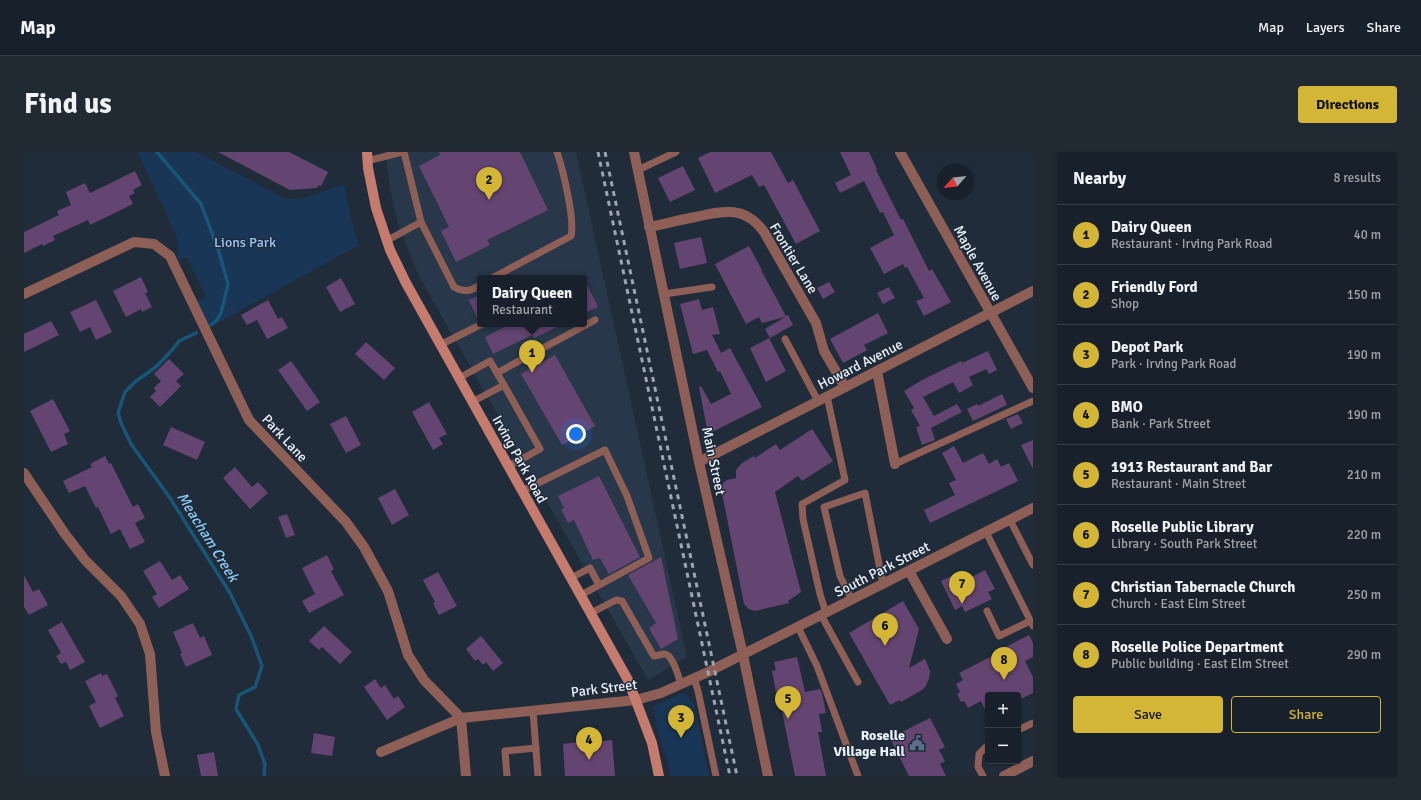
<!DOCTYPE html>
<meta charset="utf-8">
<style>
body{margin:0;font-family:Signika,sans-serif;background:#212933;color:#f1f3f6}
.controls{position:absolute;right:12px;bottom:12px;display:grid;overflow:hidden;border-radius:4px;box-shadow:0 1px 3px #0004}
.controls button{width:36px;height:36px;display:grid;place-items:center;padding:0;border:0;border-bottom:1px solid #363e47;background:#18212b;color:#f1f3f6;font:20px sans-serif}
.compass{position:absolute;left:913px;top:12px;width:36px;height:36px;border-radius:50%;background:#18212b;box-shadow:0 1px 3px #0004;rotate:243deg}
.you{position:absolute;left:552px;top:282px;width:14px;height:14px;margin:-10px;border:3px solid #fff;border-radius:50%;background:#1a73e8;box-shadow:0 0 0 6px #1a73e833}
.badge{display:grid;place-items:center;width:26px;height:26px;border-radius:50%;background:#d3b635;color:#111;font-size:13px;font-weight:700}
.pin{position:absolute;translate:-50% -33px;filter:drop-shadow(0 1px 2px #0008)}
.pin::after{content:'';position:absolute;top:21px;width:14px;height:12px;background:inherit;clip-path:polygon(0 0,100% 0,50% 100%)}
.popup{position:absolute;left:453px;top:123px;width:110px;height:52px;box-sizing:border-box;display:grid;place-content:center;border-radius:4px;background:#18212b;filter:drop-shadow(0 1px 3px #0005);font-size:13px;white-space:nowrap;color:#9fa3a9}
.popup b{font-size:15px;color:#f1f3f6}
.popup::after{content:'';position:absolute;left:50%;top:100%;margin-left:-8px;border:8px solid transparent;border-top-color:#18212b}
.list{margin:0;padding:0;list-style:none}
h2{display:flex;justify-content:space-between;align-items:center;height:52px;margin:0;padding:0 16px;font-size:17px}
h2 small{font-size:13px;font-weight:400;color:#9fa3a9}
.list li{display:grid;grid-template-columns:26px 1fr auto;gap:12px;align-items:center;box-sizing:border-box;height:60px;padding:0 16px;border-top:1px solid #363e47}
.list b{display:block;font-size:15px;white-space:nowrap}
.list p{margin:0;font-size:13px;white-space:nowrap;color:#9fa3a9}
.list em{font-size:13px;font-style:normal;color:#9fa3a9}
.actions{display:flex;gap:8px;padding:12px 16px}
.actions a{flex:1;padding:9px 0;border:1px solid #d3b635;border-radius:4px;text-align:center;font-size:14px;color:#d3b635}
.actions .main{background:#d3b635;color:#111}
.map{position:relative;flex:none;width:1009px;height:624px;overflow:hidden;border-radius:4px}
header{display:flex;align-items:center;gap:24px;box-sizing:border-box;height:56px;padding:0 20px;background:#18212b;border-bottom:1px solid #363e47}
header strong{font-size:19px}
nav{display:flex;gap:22px;margin-inline-start:auto;font-size:14px}
.intro{display:flex;align-items:center;justify-content:space-between;box-sizing:border-box;height:96px;padding:0 24px}
h1{margin:0;font-size:28px}
.button{padding:10px 18px;border-radius:4px;background:#d3b635;color:#111;font-size:14px;font-weight:700}
main{display:flex;gap:24px;padding:0 24px}
aside{flex:1;background:#18212b;border-radius:4px;box-shadow:0 1px 3px #0004}
.map>svg:first-child{display:block}
.built{fill:#28384a;fill-rule:evenodd}
.green{fill:#193657}
.lines{fill:none;stroke-linecap:round;stroke-linejoin:round}
.stream{stroke:#185677;stroke-width:3.5}
.building{fill:#644471}
.lane{stroke:#8e5f57;stroke-width:7}
.street{stroke:#8e5f57;stroke-width:10}
.secondary{stroke:#c67b6f;stroke-width:10}
.rail{stroke:#9ca5b0;stroke-width:3;stroke-dasharray:5 5;stroke-linecap:butt}
.labels{text-anchor:middle;stroke-width:3;stroke-linejoin:round;paint-order:stroke}
.park-label{font-size:14px;fill:#99c6fb;stroke:#202c39}
.street-label{font-size:14px;fill:#ecf3fd;stroke:#202c39}
.poi-label{font-size:14px;font-weight:bold;fill:#ecf3fd;stroke:#202c39;text-anchor:end}
.water-label{font-size:15px;font-style:italic;fill:#89cbf5;stroke:#202c39}
</style>
<header>
<strong>Map</strong>
<nav><a>Map</a><a>Layers</a><a>Share</a></nav>
</header>
<div class="intro"><h1>Find us</h1><a class="button">Directions</a></div>
<main>
<div class="map">
<svg width="1009" height="624" viewBox="0 0 1009 624">
<rect width="100%" height="100%" fill="#202c39"/>
<!-- built -->
<path class="built" d="M 362,0 L 552,0 L 663,505 L 624,528 L 396,126 L 388,108 L 374,72 L 365,32 ZM 456,126 L 560,126 L 560,172 L 456,172 Z"/>
<!-- green -->
<g class="green">
<polygon points="113,0 172,0 262,47 279,46 320,32 327,67 335,93 188,174 181,176 169,151 182,145 163,105 154,109 153,85"/>
<polygon points="659,541 663,543 670,552 685,624 647,624 632,571 630,555 636,551"/>
</g>
<g class="lines">
<!-- stream -->
<g class="stream">
<polyline points="133,0 177,52 195,100 204,132 197,161 193,168 187,173"/>
<polyline points="172,181 155,189 149,197 133,214 111,230 101,240 94,261 97,271 107,292 146,346 206,441 228,486 238,514 231,535 215,543 212,557 234,593 241,612 240,624"/>
</g>
</g>
<!-- building -->
<g class="building">
<polygon points="194,0 265,0 304,20 297,34 295,33 293,36 266,38"/>
<polygon points="415,0 496,0 524,58 463,88 466,93 432,110 417,79 425,75 395,14 416,3"/>
<polygon points="686,0 747,0 764,31 769,28 796,79 772,92 740,33 735,35 728,23 691,41 674,6"/>
<polygon points="816,0 845,0 853,17 852,18 877,68 879,67 905,119 908,117 927,150 900,164 892,149 900,146 883,115 881,116 879,112 860,122 846,96 870,83 859,60 856,61 840,29 816,41 811,31 827,23"/>
<polygon points="659,14 671,38 646,50 634,26"/>
<polygon points="111,19 118,33 109,38 111,41 105,44 109,52 66,73 64,68 29,84 31,88 19,94 18,92 0,101 0,80 35,63 33,59 47,53 42,40 61,31 66,41"/>
<polygon points="677,85 683,111 656,117 650,91"/>
<polygon points="725,94 738,118 737,118 762,164 764,163 769,173 746,186 741,177 761,165 738,171 735,165 722,172 691,112"/>
<polygon points="117,125 124,140 121,141 128,155 118,160 117,157 102,165 89,139"/>
<polygon points="317,126 331,152 316,160 302,135"/>
<polygon points="560,127 574,155 560,161"/>
<polygon points="805,130 811,140 799,147 793,136"/>
<polygon points="865,135 871,146 859,152 853,141"/>
<polygon points="456,143 456,167 454,168 445,148"/>
<polygon points="675,147 678,158 689,155 696,182 688,183 697,201 706,196 738,255 684,282 675,235 677,234 687,252 707,242 696,219 694,220 683,198 669,202 656,152"/>
<polygon points="72,148 88,180 72,188 66,175 56,180 46,160"/>
<polygon points="244,148 254,167 258,165 264,176 243,187 233,168 223,173 217,163"/>
<polygon points="854,161 864,181 840,193 843,198 819,211 806,187"/>
<polygon points="27,169 35,183 0,200 0,182"/>
<polygon points="487,172 539,172 510,186 508,183 469,202 461,185"/>
<polygon points="745,186 762,219 742,230 726,196"/>
<polygon points="342,190 371,216 360,228 331,202"/>
<polygon points="964,199 973,218 965,222 962,217 945,225 949,233 935,241 929,230 899,245 910,264 933,252 938,260 907,276 911,288 898,293 892,275 896,274 887,258 890,256 880,239 898,228 937,209 938,211"/>
<polygon points="531,203 571,274 538,293 497,222"/>
<polygon points="145,207 160,222 152,229 157,234 136,255 126,245 132,239 130,236 137,229 130,222"/>
<polygon points="267,209 296,250 283,259 254,218"/>
<polygon points="978,242 983,253 949,269 943,257 953,252 954,254"/>
<polygon points="29,247 46,279 40,282 44,292 27,300 6,259"/>
<polygon points="405,250 423,282 415,286 419,292 409,298 388,260"/>
<polygon points="994,262 999,271 987,277 982,267"/>
<polygon points="322,264 337,293 322,301 306,272"/>
<polygon points="147,275 181,290 173,308 139,293"/>
<polygon points="788,277 809,309 778,329 774,324 751,340 777,440 764,449 765,451 731,459 725,457 720,452 697,336 699,331 703,328 712,326 712,318 718,311 730,304 731,306 752,292 756,298"/>
<polygon points="1009,288 1009,317 997,293"/>
<polygon points="930,294 939,311 959,301 965,312 973,307 977,315 985,311 994,329 906,371 900,358 931,343 925,331 932,328 918,301"/>
<polygon points="81,304 85,312 87,311 109,355 114,352 121,366 111,371 121,390 106,397 96,377 87,382 74,355 72,356 61,334 45,341 39,329 68,315 66,312"/>
<polygon points="211,315 228,335 234,330 244,341 226,357 199,326"/>
<polygon points="575,324 616,405 585,422 576,406 569,408 550,368 544,371 537,357 540,356 534,344"/>
<polygon points="371,337 385,363 368,373 354,346"/>
<polygon points="263,362 271,383 262,386 254,365"/>
<polygon points="303,403 310,417 307,419 320,443 285,461 278,449 291,442 278,416"/>
<polygon points="637,405 654,487 637,497 625,476 632,471 604,423"/>
<polygon points="136,409 148,428 156,423 165,437 135,456 128,445 133,442 119,419"/>
<polygon points="961,418 971,437 964,440 968,447 941,460 938,454 931,458 917,429 934,421 938,430"/>
<polygon points="414,420 433,454 415,463 409,451 411,450 399,428"/>
<polygon points="0,423 9,440 15,437 24,453 5,463 0,455"/>
<polygon points="879,449 895,477 885,516 901,507 906,519 905,527 901,535 898,538 877,550 876,548 866,553 825,481"/>
<polygon points="38,470 61,510 46,518 42,510 37,512 32,504 37,501 24,478"/>
<polygon points="169,471 176,486 180,484 188,503 162,515 156,502 158,501 149,480"/>
<polygon points="300,474 328,500 316,512 298,495 295,498 285,489"/>
<polygon points="1005,483 1009,491 1009,505 1001,509 1009,525 1009,541 994,548 994,543 964,543 964,564 957,549 944,556 940,549 937,550 933,542 936,540 932,532 939,528 935,521 978,499 978,497"/>
<polygon points="457,484 479,511 469,519 462,510 459,513 454,507 451,509 442,497"/>
<polygon points="773,505 781,540 796,537 798,541 802,561 795,562 798,580 794,580 802,624 771,624 754,539 752,540 748,519 752,518 750,510"/>
<polygon points="77,521 78,524 83,522 94,544 91,546 100,564 76,576 65,554 72,550 61,529"/>
<polygon points="351,527 357,536 361,533 370,547 374,544 381,555 363,568 340,535"/>
<polygon points="906,566 921,595 915,598 921,609 916,612 922,624 885,624 866,586"/>
<polygon points="290,581 311,585 308,604 287,601"/>
<polygon points="571,588 571,590 588,588 591,624 541,624 539,592"/>
<polygon points="190,600 194,624 177,624 173,603"/>
</g>
<g class="lines">
<!-- lane -->
<g class="lane">
<polyline points="343,9 378,0"/>
<polyline points="614,18 652,0"/>
<path d="M 397,70 L 430,135 C 440,141 447,139 456,133"/>
<polyline points="362,89 397,70 380,0"/>
<path d="M 468,126 L 547,84 C 551,67 539,18 533,0"/>
<polyline points="640,142 688,135"/>
<polyline points="761,187 794,249"/>
<polyline points="416,193 458,172"/>
<polyline points="435,226 466,209 473,221 571,168"/>
<polyline points="480,233 516,297 485,314"/>
<polyline points="448,250 480,233 473,221"/>
<polyline points="871,312 1009,249"/>
<polyline points="498,339 581,298 603,344 625,406 557,443"/>
<polyline points="986,368 1009,413"/>
<polyline points="962,380 1009,474"/>
<polyline points="547,426 566,416 575,433"/>
<polyline points="828,448 816,424 800,355 841,341 859,432"/>
<polyline points="963,459 975,484 1006,469"/>
<path d="M 567,461 L 592,448 L 598,449 L 628,501 L 630,504 C 634,504 636,502 640,502 C 649,502 654,524 657,532"/>
<polyline points="802,461 796,442 779,367 778,352 821,328 803,244"/>
<polyline points="797,463 834,530"/>
<polyline points="774,475 793,514 834,624"/>
<polyline points="670,526 674,539 692,624"/>
<polyline points="509,559 514,624"/>
<polyline points="994,578 1009,571"/>
<polyline points="483,624 481,599 512,596"/>
<polyline points="959,624 954,615 955,602 964,593"/>
</g>
<!-- street -->
<g class="street">
<polyline points="610,0 675,310 719,503 744,624"/>
<polyline points="876,0 1009,236"/>
<path d="M 625,75 C 640,72 655,68 671,65 C 699,59 721,53 740,80 L 792,171 L 800,199 L 821,235"/>
<polyline points="0,142 110,90 130,92 146,104 225,268 322,370 340,395 364,439 384,503 400,528 437,566"/>
<polyline points="853,219 871,312"/>
<polyline points="675,310 1009,139"/>
<polyline points="0,321 41,382 61,408 97,444 116,472 126,502 132,580 141,624"/>
<polyline points="885,419 923,487"/>
<polyline points="437,566 442,624"/>
<polyline points="357,600 437,566 612,548 637,541 684,520 1009,356"/>
<polyline points="980,624 1009,609"/>
</g>
<!-- secondary -->
<polyline class="secondary" points="343,0 344,16 352,56 366,98 382,131 604,528 628,591 635,624"/>
<!-- rail -->
<g class="rail">
<polyline points="574,0 706,624"/>
<polyline points="581,0 713,624"/>
</g>
</g>
<!-- icons -->
<defs>
<g id="civic-bare" transform="scale(1.2)"><path d="M-.6-6.5H3V-4.5H.6V-3L4-1V1h2V6H-6V1h2V-1L-.6-3ZM-1.2 2.5V6h2.4V2.5Z" fill="#5c6f8a" stroke="#202c39" stroke-width="2.5" paint-order="stroke"/></g>
</defs>
<g fill-rule="evenodd">
<use href="#civic-bare" x="893" y="591"/>
</g>
<g class="labels">
<!-- park labels -->
<g class="park-label">
<text x="221" y="95">Lions Park</text>
</g>
<!-- street labels -->
<g class="street-label">
<text transform="translate(770 106) rotate(59)" y="5">Frontier Lane</text>
<text transform="translate(954 111) rotate(61)" y="5">Maple Avenue</text>
<text transform="translate(836 212) rotate(-27)" y="5">Howard Avenue</text>
<text transform="translate(261 286) rotate(47)" y="5">Park Lane</text>
<text transform="translate(496 307) rotate(61)" y="5">Irving Park Road</text>
<text transform="translate(690 309) rotate(78)" y="5">Main Street</text>
<text transform="translate(858 417) rotate(-27)" y="5">South Park Street</text>
<text transform="translate(580 536) rotate(-7)" y="5">Park Street</text>
</g>
<!-- poi labels -->
<g class="poi-label">
<text x="881" y="588">Roselle<tspan x="881" dy="16">Village Hall</tspan></text>
</g>
<!-- water labels -->
<g class="water-label">
<text transform="translate(184 385) rotate(58)" y="5">Meacham Creek</text>
</g>
</g>
</svg>
<div class="controls">
<button>+</button>
<button>−</button>
</div>
<svg class="compass" viewBox="-18 -18 36 36"><path d="M0-13l5 13h-10z" fill="#e53935"/><path d="M0 13l5-13h-10z" fill="#9fa3a9"/></svg>
<div class="you"></div>
<div class="pin badge" style="left:508px;top:221px">1</div>
<div class="popup"><b>Dairy Queen</b>Restaurant</div>
<div class="pin badge" style="left:465px;top:48px">2</div>
<div class="pin badge" style="left:657px;top:586px">3</div>
<div class="pin badge" style="left:565px;top:608px">4</div>
<div class="pin badge" style="left:764px;top:567px">5</div>
<div class="pin badge" style="left:861px;top:494px">6</div>
<div class="pin badge" style="left:938px;top:452px">7</div>
<div class="pin badge" style="left:980px;top:528px">8</div>
</div>
<aside>
<h2>Nearby<small>8 results</small></h2>
<ul class="list">
<li><span class="badge">1</span><div><b>Dairy Queen</b><p>Restaurant · Irving Park Road</p></div><em>40 m</em></li>
<li><span class="badge">2</span><div><b>Friendly Ford</b><p>Shop</p></div><em>150 m</em></li>
<li><span class="badge">3</span><div><b>Depot Park</b><p>Park · Irving Park Road</p></div><em>190 m</em></li>
<li><span class="badge">4</span><div><b>BMO</b><p>Bank · Park Street</p></div><em>190 m</em></li>
<li><span class="badge">5</span><div><b>1913 Restaurant and Bar</b><p>Restaurant · Main Street</p></div><em>210 m</em></li>
<li><span class="badge">6</span><div><b>Roselle Public Library</b><p>Library · South Park Street</p></div><em>220 m</em></li>
<li><span class="badge">7</span><div><b>Christian Tabernacle Church</b><p>Church · East Elm Street</p></div><em>250 m</em></li>
<li><span class="badge">8</span><div><b>Roselle Police Department</b><p>Public building · East Elm Street</p></div><em>290 m</em></li>
</ul>
<div class="actions"><a class="main">Save</a><a>Share</a></div>
</aside>
</main>
